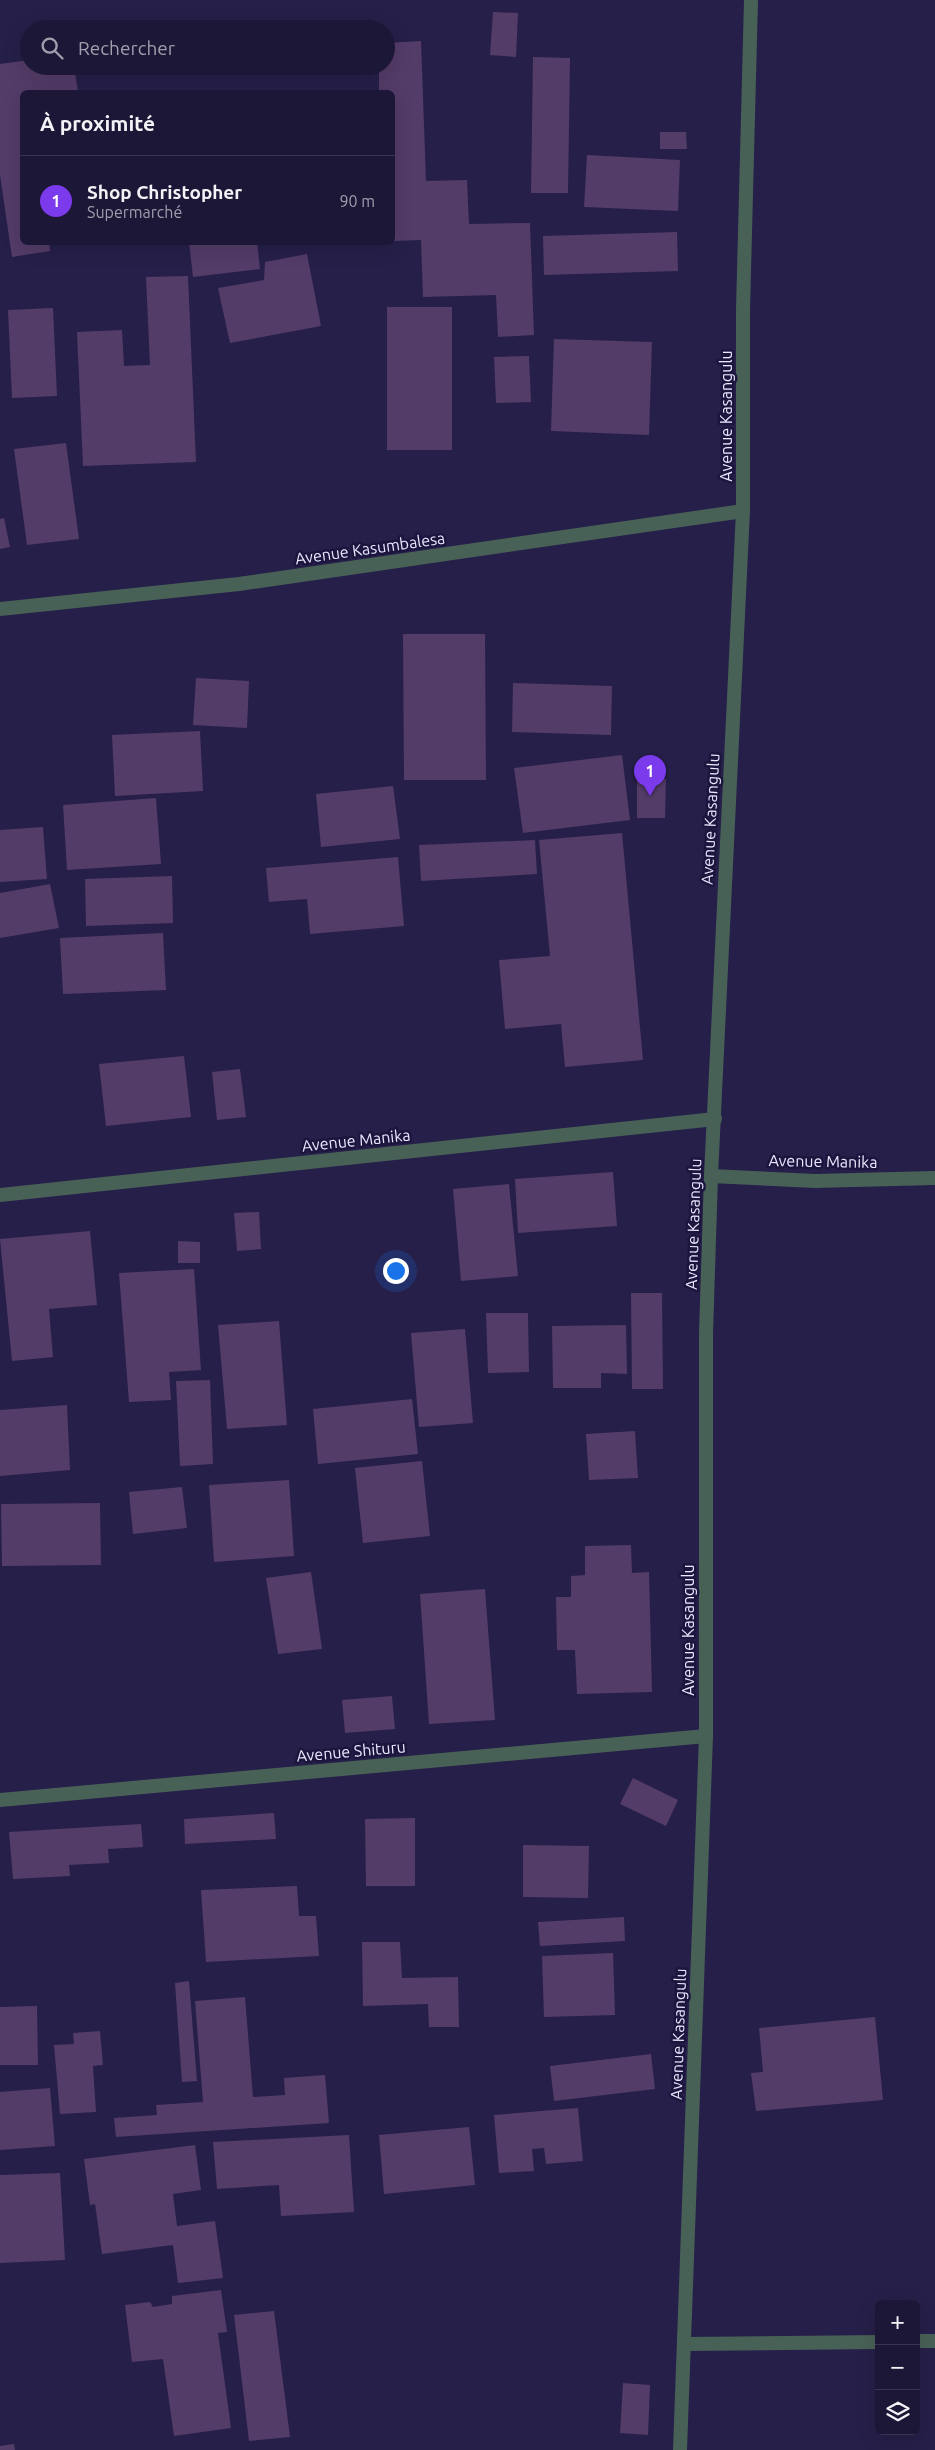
<!DOCTYPE html>
<html lang="fr">
<meta charset="utf-8">
<style>
body{margin:0;font-family:Ubuntu,sans-serif;background:#25203f;color:#f1f3f6}
.controls{position:absolute;right:15px;bottom:15px;display:grid;overflow:hidden;border-radius:8px;box-shadow:0 5px 20px #0002}
.controls button{width:45px;height:45px;display:grid;place-items:center;padding:0;border:0;border-bottom:1px solid #3a3652;background:#1c1737;color:#f1f3f6;font:25px sans-serif}
.you{position:absolute;left:395px;top:1270px;width:18px;height:18px;margin:-12px;border:4px solid #fff;border-radius:50%;background:#1a73e8;box-shadow:0 0 0 8px #1a73e833}
.badge{display:grid;place-items:center;width:32px;height:32px;border-radius:50%;background:#7c3aed;color:#fff;font-size:16px;font-weight:700}
.pin{position:absolute;translate:-50% -41px;filter:drop-shadow(0 1px 2px #0008)}
.pin::after{content:'';position:absolute;top:26px;width:18px;height:15px;background:inherit;clip-path:polygon(0 0,100% 0,50% 100%)}
.list{margin:0;padding:0;list-style:none}
h2{display:flex;justify-content:space-between;align-items:center;height:65px;margin:0;padding:0 20px;font-size:21px}
h2 small{font-size:16px;font-weight:400;color:#a09fad}
.list li{display:grid;grid-template-columns:32px 1fr auto;gap:15px;align-items:center;box-sizing:border-box;height:90px;padding:0 20px;border-top:1px solid #3a3652}
.list b{display:block;font-size:19px;white-space:nowrap}
.list p{margin:0;font-size:16px;white-space:nowrap;color:#a09fad}
.list em{font-size:16px;font-style:normal;color:#a09fad}
.icon{flex:none;width:28px;height:28px;fill:none;stroke:currentColor;stroke-width:2;stroke-linecap:round;stroke-linejoin:round}
.map{position:relative;flex:none;width:935px;height:2450px;overflow:hidden}
.search{position:absolute;background:#1c1737;box-shadow:0 5px 20px #0002;left:20px;top:20px;width:375px;height:55px;display:flex;align-items:center;gap:12px;box-sizing:border-box;padding:0 18px;border-radius:28px;color:#a09fad;font-size:19px}
.panel{position:absolute;background:#1c1737;box-shadow:0 5px 20px #0002;left:20px;top:90px;width:375px;height:155px;border-radius:8px}
.map>svg:first-child{display:block}
.building{fill:#533c68}
.lines{fill:none;stroke-linecap:round;stroke-linejoin:round}
.minor{stroke:#486157;stroke-width:14}
.labels{text-anchor:middle;stroke-width:5;stroke-linejoin:round;paint-order:stroke}
.street-label{font-size:16px;fill:#e9e8ff;stroke:#1c153e}
</style>
<div class="map">
<svg width="935" height="2450" viewBox="0 0 935 2450">
<rect width="100%" height="100%" fill="#261f49"/>
<!-- building -->
<g class="building">
<polygon points="493,12 518,13 516,57 490,55"/>
<polygon points="421,41 426,181 467,180 469,224 530,223 534,335 498,337 496,295 423,297 421,240 392,241 392,92 379,92 379,66 386,66 386,43"/>
<polygon points="533,57 570,58 568,193 531,193"/>
<polygon points="29,60 29,66 74,66 78,92 22,92 22,242 49,242 50,251 12,257 0,175 0,64"/>
<polygon points="660,132 686,132 687,149 660,149"/>
<polygon points="587,155 680,160 678,211 584,207"/>
<polygon points="677,232 678,271 544,275 543,236"/>
<polygon points="189,242 257,242 260,269 193,277"/>
<polygon points="307,254 321,326 230,343 218,288 264,280 265,262"/>
<polygon points="188,276 196,462 83,466 77,332 122,330 124,366 150,365 146,277"/>
<rect x="387" y="307" width="65" height="143"/>
<polygon points="53,308 57,396 12,398 8,310"/>
<polygon points="554,339 652,342 649,435 551,431"/>
<polygon points="529,356 531,402 496,403 494,357"/>
<polygon points="66,443 79,539 27,545 14,449"/>
<polygon points="4,518 10,547 0,549 0,519"/>
<polygon points="403,634 485,634 486,780 404,780"/>
<polygon points="196,678 249,681 247,728 193,725"/>
<polygon points="513,683 612,686 611,735 512,732"/>
<polygon points="200,731 203,791 115,796 112,735"/>
<polygon points="622,755 630,820 523,833 514,768"/>
<polygon points="637,779 666,779 665,818 637,818"/>
<polygon points="393,786 400,839 321,847 316,794"/>
<polygon points="156,798 161,864 67,870 63,805"/>
<polygon points="43,827 47,879 0,882 0,830"/>
<polygon points="622,833 643,1060 565,1067 561,1024 505,1029 499,960 550,956 539,840"/>
<polygon points="535,840 537,874 421,881 419,845"/>
<polygon points="398,857 404,926 310,934 307,899 269,902 266,868"/>
<polygon points="172,876 173,923 86,926 85,879"/>
<polygon points="50,884 59,928 0,938 0,893"/>
<polygon points="163,933 166,990 63,994 60,938"/>
<polygon points="184,1056 191,1117 106,1126 99,1064"/>
<polygon points="240,1069 246,1117 217,1120 212,1072"/>
<polygon points="613,1172 617,1226 518,1233 515,1179"/>
<polygon points="509,1184 518,1276 461,1281 453,1189"/>
<polygon points="259,1212 261,1249 237,1251 234,1213"/>
<polygon points="90,1231 97,1305 49,1309 53,1357 12,1361 0,1239"/>
<polygon points="178,1241 200,1242 200,1263 178,1263"/>
<polygon points="194,1269 201,1370 169,1372 171,1400 129,1402 119,1273"/>
<polygon points="631,1293 662,1293 663,1389 632,1389"/>
<polygon points="486,1313 528,1313 529,1372 488,1373"/>
<polygon points="279,1321 287,1425 227,1429 218,1325"/>
<polygon points="626,1325 627,1374 601,1373 601,1388 553,1388 552,1326"/>
<polygon points="465,1329 473,1423 419,1427 411,1333"/>
<polygon points="210,1380 213,1464 180,1466 176,1381"/>
<polygon points="412,1399 418,1454 318,1464 313,1409"/>
<polygon points="67,1405 70,1470 0,1476 0,1410"/>
<polygon points="635,1431 638,1478 589,1480 586,1434"/>
<polygon points="422,1461 430,1536 363,1543 355,1468"/>
<polygon points="289,1480 294,1556 214,1562 209,1485"/>
<polygon points="182,1487 187,1528 133,1534 129,1492"/>
<polygon points="100,1503 101,1565 2,1566 1,1504"/>
<polygon points="631,1545 632,1573 649,1572 652,1692 577,1694 575,1650 557,1650 556,1597 571,1597 571,1576 585,1575 585,1546"/>
<polygon points="311,1572 322,1649 278,1654 266,1578"/>
<polygon points="485,1589 495,1720 429,1724 420,1594"/>
<polygon points="392,1696 395,1729 345,1733 342,1700"/>
<polygon points="633,1778 678,1800 666,1826 620,1804"/>
<polygon points="274,1813 276,1839 185,1844 184,1819"/>
<polygon points="415,1818 415,1886 366,1886 365,1819"/>
<polygon points="141,1824 143,1847 108,1849 109,1863 69,1865 70,1876 13,1879 9,1832"/>
<polygon points="523,1845 589,1846 588,1898 523,1897"/>
<polygon points="297,1886 299,1916 316,1916 319,1956 206,1962 201,1890"/>
<polygon points="624,1917 625,1941 540,1946 538,1922"/>
<polygon points="362,1942 400,1942 402,1978 458,1977 459,2027 429,2027 428,2004 363,2006"/>
<polygon points="613,1953 615,2015 544,2017 542,1956"/>
<polygon points="189,1981 197,2081 182,2082 175,1983"/>
<polygon points="245,1997 253,2097 285,2095 284,2078 325,2075 329,2123 116,2137 114,2118 157,2115 156,2105 203,2102 195,2001"/>
<polygon points="37,2006 38,2065 0,2065 0,2007"/>
<polygon points="875,2017 883,2100 756,2111 751,2073 763,2072 759,2028"/>
<polygon points="100,2031 103,2065 93,2066 96,2112 60,2114 54,2045 74,2044 73,2033"/>
<polygon points="651,2054 655,2089 554,2101 550,2066"/>
<polygon points="50,2088 55,2146 0,2150 0,2092"/>
<polygon points="578,2108 583,2161 546,2164 544,2148 532,2149 534,2171 499,2173 494,2115"/>
<polygon points="469,2127 475,2185 384,2194 379,2135"/>
<polygon points="349,2135 354,2212 281,2216 279,2185 217,2189 213,2142"/>
<polygon points="195,2145 201,2190 173,2194 177,2226 215,2221 223,2278 178,2283 173,2245 102,2254 95,2204 90,2205 84,2159"/>
<polygon points="60,2173 65,2260 0,2263 0,2175"/>
<polygon points="221,2290 227,2332 218,2333 231,2428 174,2436 163,2359 132,2362 125,2305 150,2302 153,2307 172,2304 172,2296"/>
<polygon points="274,2311 290,2437 249,2441 234,2315"/>
<polygon points="623,2383 650,2385 648,2435 620,2433"/>
<polygon points="14,2444 15,2450 0,2450 0,2446"/>
</g>
<g class="lines">
<!-- minor -->
<g class="minor">
<polyline points="0,609 239,584 743,511"/>
<polyline points="711,1176 815,1181 935,1178"/>
<polyline points="0,1195 715,1119"/>
<polyline points="0,1800 706,1736"/>
<polyline points="916,2341 935,2341"/>
<polyline points="685,2344 879,2342"/>
<polyline points="680,2450 706,1736 706,1334 711,1176 743,511 743,310 751,0"/>
</g>
</g>
<g class="labels">
<!-- street labels -->
<g class="street-label">
<text transform="translate(726 416) rotate(-90)" y="6">Avenue Kasangulu</text>
<text transform="translate(370 548) rotate(-8)" y="6">Avenue Kasumbalesa</text>
<text transform="translate(710 819) rotate(-87)" y="6">Avenue Kasangulu</text>
<text transform="translate(356 1140) rotate(-6)" y="6">Avenue Manika</text>
<text transform="translate(823 1161) rotate(1)" y="6">Avenue Manika</text>
<text transform="translate(693 1224) rotate(-88)" y="6">Avenue Kasangulu</text>
<text transform="translate(688 1630) rotate(-90)" y="6">Avenue Kasangulu</text>
<text transform="translate(351 1751) rotate(-5)" y="6">Avenue Shituru</text>
<text transform="translate(678 2034) rotate(-88)" y="6">Avenue Kasangulu</text>
</g>
</g>
</svg>
<div class="controls">
<button>+</button>
<button>−</button>
<button><svg class="icon" aria-label="layers" viewBox="0 0 24 24"><path d="M12 4l9 5-9 5-9-5zM3 14l9 5 9-5"/></svg></button>
</div>
<div class="you"></div>
<div class="pin badge" style="left:650px;top:796px">1</div>
<div class="search"><svg class="icon" aria-label="search" viewBox="0 0 24 24"><circle cx="10" cy="10" r="6"/><path d="M15 15l6 6"/></svg>Rechercher</div>
<section class="panel">
<h2>À proximité<small></small></h2>
<ul class="list">
<li><span class="badge">1</span><div><b>Shop Christopher</b><p>Supermarché</p></div><em>90 m</em></li>
</ul>
</section>
</div>
